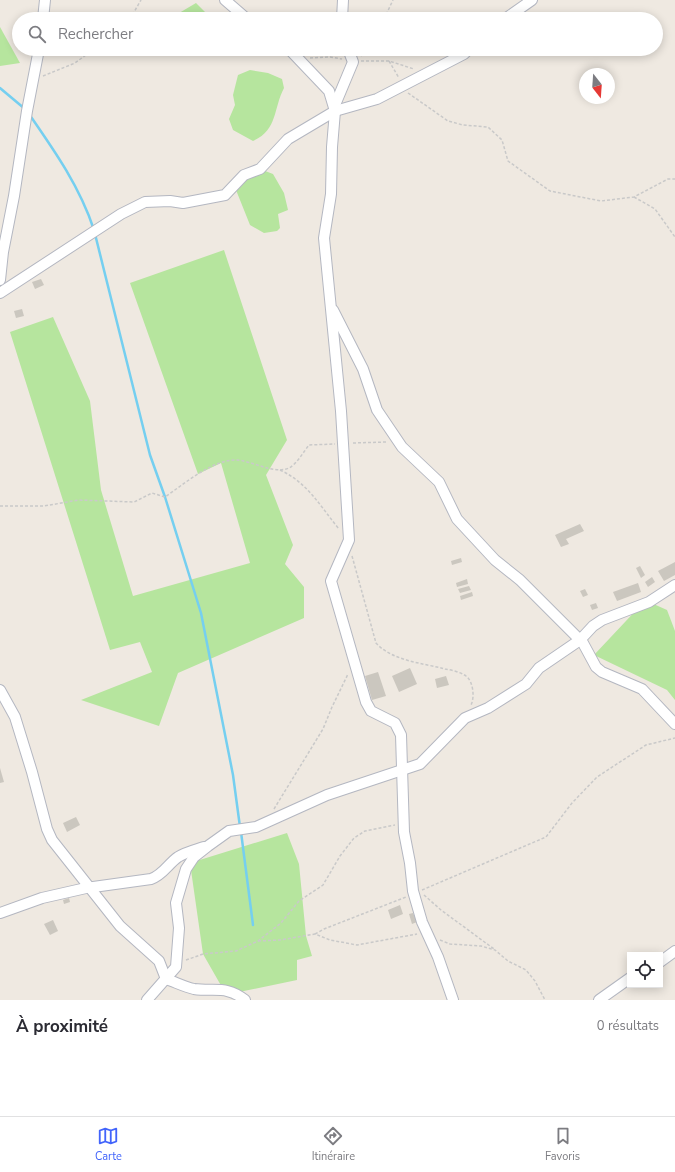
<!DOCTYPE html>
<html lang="fr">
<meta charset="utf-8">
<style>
body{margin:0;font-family:"Nunito Sans",sans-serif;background:#f7f7f7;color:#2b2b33}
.controls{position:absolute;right:12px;bottom:12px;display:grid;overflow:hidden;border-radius:0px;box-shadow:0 2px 10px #0003}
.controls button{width:36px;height:36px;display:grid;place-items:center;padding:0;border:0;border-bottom:1px solid #e1e1e2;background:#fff;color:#2b2b33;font:20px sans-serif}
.compass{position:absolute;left:579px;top:68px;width:36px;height:36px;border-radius:50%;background:#fff;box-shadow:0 2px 10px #0003;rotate:163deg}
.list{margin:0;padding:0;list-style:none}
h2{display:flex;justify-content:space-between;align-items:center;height:52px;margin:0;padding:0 16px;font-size:17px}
h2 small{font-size:13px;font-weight:400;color:#7c7c81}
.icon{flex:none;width:22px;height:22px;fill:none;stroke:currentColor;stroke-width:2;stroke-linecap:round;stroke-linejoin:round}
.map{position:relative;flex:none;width:675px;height:1000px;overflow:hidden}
.search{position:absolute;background:#fff;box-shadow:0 2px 10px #0003;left:12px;right:12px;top:12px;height:44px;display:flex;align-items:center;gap:10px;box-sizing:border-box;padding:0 14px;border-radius:22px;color:#7c7c81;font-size:15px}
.sheet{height:116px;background:#fff}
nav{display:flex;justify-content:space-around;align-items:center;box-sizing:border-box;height:56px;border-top:1px solid #e1e1e2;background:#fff;font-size:11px;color:#7c7c81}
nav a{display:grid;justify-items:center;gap:2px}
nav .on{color:#4264fb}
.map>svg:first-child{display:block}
.green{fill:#b6e59e}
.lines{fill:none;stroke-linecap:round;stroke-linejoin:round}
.stream{stroke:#75cff0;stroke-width:2.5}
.building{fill:#cbc7bf}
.minor-casing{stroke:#b4b7c1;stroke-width:12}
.path{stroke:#c9c9c9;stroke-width:1.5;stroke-dasharray:3 2;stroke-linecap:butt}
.minor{stroke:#fff;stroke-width:10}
</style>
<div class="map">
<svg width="675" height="1000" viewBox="0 0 675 1000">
<rect width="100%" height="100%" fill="#efe9e1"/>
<!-- green -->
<g class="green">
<polygon points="196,3 212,19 169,19"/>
<polygon points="0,27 20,63 0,66"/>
<path d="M 250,70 L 268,73 L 282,79 L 284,88 C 273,109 278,130 253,141 L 233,130 L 229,119 L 235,105 L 233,95 L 238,75 Z"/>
<polygon points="260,169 273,174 284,193 288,210 278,214 280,228 277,231 264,233 250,225 234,185"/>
<polygon points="224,250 287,440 266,475 293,545 285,564 304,587 304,618 178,673 159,726 81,700 152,672 140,642 110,650 10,332 53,317 90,401 101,490 133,596 250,563 221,463 198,474 130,283"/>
<polygon points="649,602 667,610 675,631 675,700 667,690 594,655 641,605"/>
<polygon points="287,833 299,864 306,936 312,956 297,960 297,980 239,992 223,989 203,954 190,863"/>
</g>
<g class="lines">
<!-- stream -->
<g class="stream">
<polyline points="0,88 25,109"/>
<path d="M 29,114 C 54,150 80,187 94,230"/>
<polyline points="95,234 150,455 165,497 201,613 233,775 240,827"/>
<polyline points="241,832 253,925"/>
</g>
</g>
<!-- building -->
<g class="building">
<polygon points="41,279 44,285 35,289 32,282"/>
<polygon points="22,309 24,316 16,318 14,311"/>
<polygon points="580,524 584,531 566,539 569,544 561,547 555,535"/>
<polygon points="461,558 462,562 452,565 451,561"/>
<polygon points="675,562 675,575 664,581 658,571"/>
<polygon points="640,566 645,575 641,578 636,568"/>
<polygon points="652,577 655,582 648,587 645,582"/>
<polygon points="467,579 468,584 457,587 456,583"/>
<polygon points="638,583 641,592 617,601 613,592"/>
<polygon points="469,586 471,590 460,593 458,589"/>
<polygon points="585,589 588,595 583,597 580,591"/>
<polygon points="472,592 473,596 461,600 460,596"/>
<polygon points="596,603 598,608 592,610 590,605"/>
<polygon points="410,668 417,684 399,692 392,676"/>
<polygon points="378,672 386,696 372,700 365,676"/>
<polygon points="446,676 449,685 437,688 435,679"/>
<polygon points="0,768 4,782 0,783"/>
<polygon points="76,817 80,825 67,832 63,823"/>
<polygon points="69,898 70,902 64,904 63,900"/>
<polygon points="400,905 403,914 391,919 388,910"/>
<polygon points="413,913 417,922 412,924 409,914"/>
<polygon points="53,920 58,931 50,935 44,924"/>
</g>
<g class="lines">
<!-- minor casing -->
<g class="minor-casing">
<g id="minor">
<polyline points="225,0 247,19"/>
<polyline points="43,19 45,0"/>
<polyline points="342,19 343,0"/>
<polyline points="505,19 532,0"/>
<polyline points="289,49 329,91 335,111 332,147 331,194 324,238 341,411 349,540 331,581 366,702 371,711 395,723 401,735 404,832 410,863 413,891 422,922 438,957 453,1000"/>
<polyline points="335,105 353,62 348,49"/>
<polyline points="0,280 3,252 14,196 27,111 39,49"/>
<polyline points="0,293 121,214 145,202 170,201 183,203 225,195 244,175 260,169 288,139 335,111 377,99 464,54 469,49"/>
<polyline points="333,310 363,369 377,410 402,447 439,482 457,519 495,560 520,580 583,643 596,667 602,672 642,689 675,724"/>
<path d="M 0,690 L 15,717 L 32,772 L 47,829 L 52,840 L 120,926 L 159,961 L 166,979 C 175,982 185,987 194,989 C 215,992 226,985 245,1000"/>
<path d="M 0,913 L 42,898 L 86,888 L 151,879 C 163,875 168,864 178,857 C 186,852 195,850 204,847"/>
<polyline points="660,962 675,951"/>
<polyline points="147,1000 176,967 179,928 176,903 186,869 194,857 208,846 229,831 256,827 327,795 420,764 465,718 488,708 526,684 539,668 580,640 593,626 602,620 649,602 675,585"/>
<polyline points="599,1000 630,978"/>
</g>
</g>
<!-- path -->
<g class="path">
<polyline points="130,19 141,0"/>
<polyline points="384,19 393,0"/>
<polyline points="361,56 367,49"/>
<polyline points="310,58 330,57 342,59"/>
<polyline points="361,61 389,61 414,69"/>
<polyline points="389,61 399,78"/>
<polyline points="43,76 75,63 94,49"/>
<polyline points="408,93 448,121 463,125 488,127 502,140 508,161 550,191 601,201 634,197 668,179 675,179"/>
<polyline points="634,197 655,209 675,237"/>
<polyline points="353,443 387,442"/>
<path d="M 280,470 C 308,483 320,506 339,529"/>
<path d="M 0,506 L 44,506 L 79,500 L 134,502 L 152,493 L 165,497 C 184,484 212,460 235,460 C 252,460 273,475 289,468 C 297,464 304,451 309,445 L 335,444"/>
<path d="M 352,556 L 376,643 C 392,661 423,663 445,669 C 452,670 460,672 466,676 C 473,681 475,697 471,705"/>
<polyline points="274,809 323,729 332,707 348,674"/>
<polyline points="422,890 546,837 572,803 597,777 646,745 675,738"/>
<polyline points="424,895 441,910 494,949"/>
<polyline points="315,934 324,929 406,897"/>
<polyline points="440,940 450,944 481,946 495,950 508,961 526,970 535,981 545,1000"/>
<polyline points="258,941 280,940 315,934 330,940 357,945 417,934"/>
<polyline points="186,960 203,954 236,951 258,941 281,923 299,901 323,885 340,856 354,838 365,831 395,825"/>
</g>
<!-- minor -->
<use href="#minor" class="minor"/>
</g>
</svg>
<div class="controls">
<button><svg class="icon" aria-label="locate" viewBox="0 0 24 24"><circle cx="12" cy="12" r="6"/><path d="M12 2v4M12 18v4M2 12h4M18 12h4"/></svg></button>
</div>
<svg class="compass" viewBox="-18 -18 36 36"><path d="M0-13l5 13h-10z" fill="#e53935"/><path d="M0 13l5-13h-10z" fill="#7c7c81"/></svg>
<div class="search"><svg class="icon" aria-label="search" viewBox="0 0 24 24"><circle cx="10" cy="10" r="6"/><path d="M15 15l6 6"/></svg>Rechercher</div>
</div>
<section class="sheet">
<h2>À proximité<small>0 résultats</small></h2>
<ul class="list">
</ul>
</section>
<nav>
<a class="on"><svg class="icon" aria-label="map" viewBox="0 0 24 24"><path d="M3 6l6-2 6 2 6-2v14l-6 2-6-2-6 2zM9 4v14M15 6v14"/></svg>Carte</a>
<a><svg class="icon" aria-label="directions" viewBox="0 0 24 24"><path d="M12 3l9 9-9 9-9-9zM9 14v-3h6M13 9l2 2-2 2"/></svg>Itinéraire</a>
<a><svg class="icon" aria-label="saved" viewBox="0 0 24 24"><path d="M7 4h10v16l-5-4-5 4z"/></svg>Favoris</a>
</nav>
